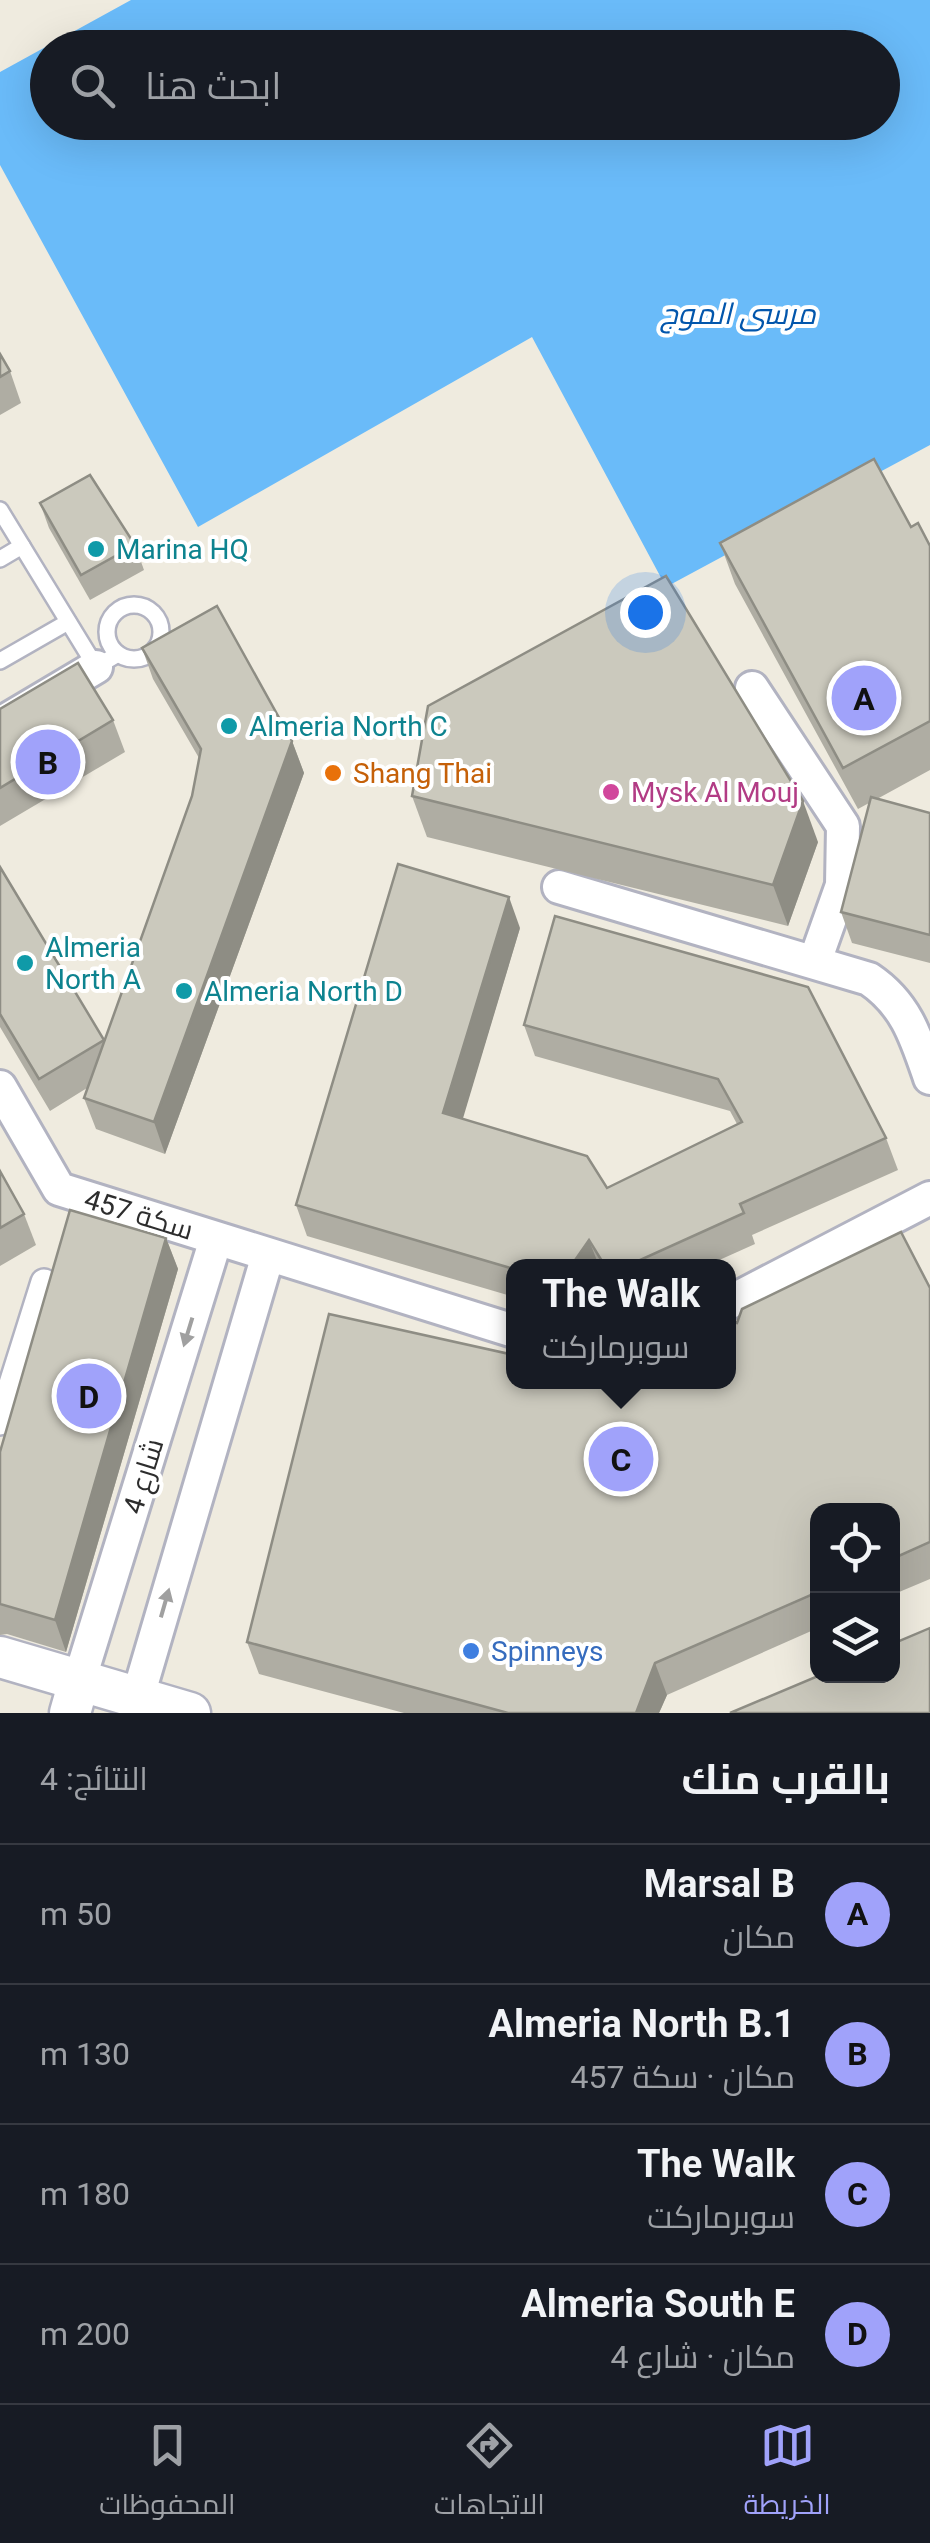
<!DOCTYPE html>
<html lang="ar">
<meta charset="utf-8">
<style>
body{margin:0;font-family:Roboto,Cairo,sans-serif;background:#20242c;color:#f1f3f6;direction:rtl}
.controls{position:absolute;right:30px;bottom:30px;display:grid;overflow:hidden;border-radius:20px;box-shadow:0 10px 40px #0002}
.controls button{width:90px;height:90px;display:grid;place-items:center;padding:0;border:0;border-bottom:2px solid #363941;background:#171b24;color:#f1f3f6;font:50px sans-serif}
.you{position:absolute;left:645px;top:612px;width:35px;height:35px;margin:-25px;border:8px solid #fff;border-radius:50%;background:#1a73e8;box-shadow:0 0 0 15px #1a73e833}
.badge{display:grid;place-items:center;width:65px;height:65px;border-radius:50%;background:#a0a2fa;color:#111;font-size:32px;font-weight:700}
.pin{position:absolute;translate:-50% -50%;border:5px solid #fff;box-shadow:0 2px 10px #0006}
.popup{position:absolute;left:506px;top:1259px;width:230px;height:130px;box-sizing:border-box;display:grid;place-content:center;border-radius:20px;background:#171b24;filter:drop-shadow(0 2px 8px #0005);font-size:32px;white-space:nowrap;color:#9ea1a6}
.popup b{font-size:38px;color:#f1f3f6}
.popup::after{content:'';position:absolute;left:50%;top:100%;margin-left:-20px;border:20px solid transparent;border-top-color:#171b24}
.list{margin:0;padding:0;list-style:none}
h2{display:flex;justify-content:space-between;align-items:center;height:130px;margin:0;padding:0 40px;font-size:42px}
h2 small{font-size:32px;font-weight:400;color:#9ea1a6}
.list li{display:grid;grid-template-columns:65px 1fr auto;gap:30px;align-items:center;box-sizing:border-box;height:140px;padding:0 40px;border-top:2px solid #363941}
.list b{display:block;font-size:38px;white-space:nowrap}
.list p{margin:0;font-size:32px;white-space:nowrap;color:#9ea1a6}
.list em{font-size:32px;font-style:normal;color:#9ea1a6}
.icon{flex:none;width:55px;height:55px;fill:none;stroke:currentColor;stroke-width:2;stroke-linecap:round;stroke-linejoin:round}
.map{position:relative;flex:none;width:930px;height:1713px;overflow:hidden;direction:ltr}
.search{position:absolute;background:#171b24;box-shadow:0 10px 40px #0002;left:30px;right:30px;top:30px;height:110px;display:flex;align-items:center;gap:25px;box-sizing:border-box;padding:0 35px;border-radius:55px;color:#9ea1a6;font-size:38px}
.sheet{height:690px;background:#171b24}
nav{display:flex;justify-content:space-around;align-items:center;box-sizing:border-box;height:140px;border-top:2px solid #363941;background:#171b24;font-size:28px;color:#9ea1a6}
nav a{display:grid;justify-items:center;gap:5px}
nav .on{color:#a0a2fa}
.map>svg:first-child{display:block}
.water{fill:#6abbf9;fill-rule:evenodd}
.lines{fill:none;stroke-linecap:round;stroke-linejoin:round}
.service-casing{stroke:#b2b3c1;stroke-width:20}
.pedestrian-casing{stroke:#b2b3c1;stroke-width:30}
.minor-casing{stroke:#b2b3c1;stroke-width:38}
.tertiary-casing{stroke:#b2b3c1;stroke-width:45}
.service{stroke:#fff;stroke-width:15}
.pedestrian{stroke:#fff;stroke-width:25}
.minor{stroke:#fff;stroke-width:32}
.tertiary{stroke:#fff;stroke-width:40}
.wall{fill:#afada3}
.shaded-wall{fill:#8e8d84}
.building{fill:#cbc9bd;stroke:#8e8d84;stroke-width:2.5}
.oneway{fill:#a0a0a0}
.culture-dot{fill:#0f9aa8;stroke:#fff;stroke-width:4}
.food-dot{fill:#e8710a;stroke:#fff;stroke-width:4}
.hotel-dot{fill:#d1479c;stroke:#fff;stroke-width:4}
.shop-dot{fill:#3f7fe0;stroke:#fff;stroke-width:4}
.labels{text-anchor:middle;stroke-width:8;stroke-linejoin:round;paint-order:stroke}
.culture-label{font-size:28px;fill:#0d838f;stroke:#fff;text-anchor:start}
.food-label{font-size:28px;fill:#c56008;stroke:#fff;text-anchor:start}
.hotel-label{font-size:28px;fill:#b23c85;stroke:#fff;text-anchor:start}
.street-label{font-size:28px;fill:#2d2d2d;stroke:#fff}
.shop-label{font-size:28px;fill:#366cbe;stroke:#fff;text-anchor:start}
.water-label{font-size:30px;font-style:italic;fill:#0256ac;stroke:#fff}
</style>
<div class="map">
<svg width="930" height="1713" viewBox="0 0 930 1713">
<rect width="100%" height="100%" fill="#efebdf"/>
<!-- water -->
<path class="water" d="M 131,0 L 930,0 L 930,445 L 666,587 L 532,337 L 198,527 L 0,165 L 0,72 ZM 48,48 L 882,48 L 882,122 L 48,122 Z"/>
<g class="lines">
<!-- service casing -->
<g class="service-casing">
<g id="service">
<polyline points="0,510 96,667 118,654"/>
<polyline points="0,559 22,546"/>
<circle cx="134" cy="632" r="27"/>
<polyline points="0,661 68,622"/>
</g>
</g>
<!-- pedestrian casing -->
<g class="pedestrian-casing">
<polyline id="pedestrian" points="0,1422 44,1282"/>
</g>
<!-- minor casing -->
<g class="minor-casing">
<g id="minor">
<polyline points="752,688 843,826 842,885 815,961"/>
<polyline points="0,724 96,667"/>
<path d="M 559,887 L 869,979 C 906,1004 916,1037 930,1078"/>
<polyline points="0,1087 59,1189 514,1331"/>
<polyline points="728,1303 930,1198"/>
<polyline points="80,1678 216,1239"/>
<polyline points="138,1696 268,1255"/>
</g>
</g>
<!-- tertiary casing -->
<g class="tertiary-casing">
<g id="tertiary">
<polyline points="0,1657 190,1713"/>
<polyline points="70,1713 80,1678"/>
</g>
</g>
<!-- service -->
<use href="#service" class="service"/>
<!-- pedestrian -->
<use href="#pedestrian" class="pedestrian"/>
<!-- minor -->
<use href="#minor" class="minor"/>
<!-- tertiary -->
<use href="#tertiary" class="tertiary"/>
</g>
<!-- wall -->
<g class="wall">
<polygon points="0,354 10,371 21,403 0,415"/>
<polygon points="40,503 135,545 144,570 90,600 49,528"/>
<polygon points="911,527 930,546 930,770 877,799 930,813 930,963 852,943 841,912 869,803 858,809 735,584 720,543"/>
<polygon points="142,648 292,741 304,773 165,1154 96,1129 84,1098 87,1088 50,1111 0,1027 0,867 104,1041 192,796 199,758 153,679"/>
<polygon points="0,709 113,720 125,752 0,826"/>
<polygon points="412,796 818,842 788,926 427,837"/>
<polygon points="555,916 886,1138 898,1170 752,1235 755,1244 706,1266 514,1266 514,1297 307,1236 296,1205 520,928 462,1119 607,1188 737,1124 730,1111 535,1056 524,1025"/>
<polygon points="0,1171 24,1214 36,1245 0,1266"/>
<polygon points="166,1238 178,1269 66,1652 7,1634 0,1635 0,1452"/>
<polygon points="930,1288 930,1579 892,1595 892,1510 818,1510 818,1628 667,1695 659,1713 404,1713 259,1674 247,1642 514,1382 728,1382 737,1323"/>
</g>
<!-- shaded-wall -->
<g class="shaded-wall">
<polygon points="292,741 304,773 165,1154 154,1122"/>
<polygon points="803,801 818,842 788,926 773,885"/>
<polygon points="509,897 520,928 455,1145 443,1113"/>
<polygon points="166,1238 178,1269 66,1652 55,1620"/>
<polygon points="589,1240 599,1266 571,1266"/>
<polygon points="655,1663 667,1695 659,1713 636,1713"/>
</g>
<!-- building -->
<g class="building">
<polygon points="0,354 10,371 0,377"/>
<polygon points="874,459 911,527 918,523 930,546 930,721 843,768 720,543"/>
<polygon points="90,475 135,545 81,575 40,503"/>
<polygon points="666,576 803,801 773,885 412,796 428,706"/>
<polygon points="217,606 292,741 154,1122 84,1098 192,796 201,749 142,648"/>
<polygon points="78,663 113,720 0,788 0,709"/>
<polygon points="871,797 930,813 930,935 841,912"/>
<polygon points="398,864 509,897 443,1113 587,1156 607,1188 742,1122 718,1079 524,1025 555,916 808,987 886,1138 740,1204 744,1213 627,1266 605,1266 589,1240 571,1266 514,1266 514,1269 296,1205"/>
<polygon points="0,867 104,1040 39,1079 0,1014"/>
<polygon points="0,1171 24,1214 0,1228"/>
<polygon points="70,1210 166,1238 55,1620 0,1604 0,1452"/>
<polygon points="901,1232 930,1288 930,1542 892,1559 892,1510 818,1510 818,1592 655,1663 636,1713 508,1713 247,1642 329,1314 514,1355 514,1382 728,1382 728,1321 737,1323 742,1309"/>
<polygon points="930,1628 930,1713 730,1713 818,1676 892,1676 892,1644"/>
</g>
<!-- one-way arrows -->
<defs><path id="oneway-solid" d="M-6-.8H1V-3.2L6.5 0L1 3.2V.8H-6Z" transform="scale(2.5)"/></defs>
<g class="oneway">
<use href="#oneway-solid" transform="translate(188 1332) rotate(107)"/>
<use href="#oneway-solid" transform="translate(165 1603) rotate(-74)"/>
</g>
<!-- markers -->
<g class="culture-dot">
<circle cx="96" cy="549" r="10"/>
<circle cx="229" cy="726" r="10"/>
<circle cx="25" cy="963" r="10"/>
<circle cx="184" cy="991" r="10"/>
</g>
<circle class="food-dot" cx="333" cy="773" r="10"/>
<circle class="hotel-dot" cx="611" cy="792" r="10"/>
<circle class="shop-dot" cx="471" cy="1651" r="10"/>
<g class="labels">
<!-- culture labels -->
<g class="culture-label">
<text x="116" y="559">Marina HQ</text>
<text x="249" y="736">Almeria North C</text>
<text x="45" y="957">Almeria<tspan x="45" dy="32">North A</tspan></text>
<text x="204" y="1001">Almeria North D</text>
</g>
<!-- food labels -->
<g class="food-label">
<text x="353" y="783">Shang Thai</text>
</g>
<!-- hotel labels -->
<g class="hotel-label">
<text x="631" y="802">Mysk Al Mouj</text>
</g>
<!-- street labels -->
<g class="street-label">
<text transform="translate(139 1214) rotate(17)" y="10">سكة 457</text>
<text transform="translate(143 1476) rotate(-73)" y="10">شارع 4</text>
</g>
<!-- shop labels -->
<g class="shop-label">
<text x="491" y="1661">Spinneys</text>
</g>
<!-- water labels -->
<g class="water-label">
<text x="738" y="324">مرسى الموج</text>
</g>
</g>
</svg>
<div class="controls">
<button><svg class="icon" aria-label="locate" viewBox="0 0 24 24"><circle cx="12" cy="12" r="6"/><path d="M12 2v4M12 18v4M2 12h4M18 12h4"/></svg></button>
<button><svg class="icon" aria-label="layers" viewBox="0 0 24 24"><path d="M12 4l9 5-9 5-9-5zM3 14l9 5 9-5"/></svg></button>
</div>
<div class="you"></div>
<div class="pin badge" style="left:864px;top:698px">A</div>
<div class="pin badge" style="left:48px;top:762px">B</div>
<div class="pin badge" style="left:621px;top:1459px">C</div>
<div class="popup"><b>The Walk</b>سوبرماركت</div>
<div class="pin badge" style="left:89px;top:1396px">D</div>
<div class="search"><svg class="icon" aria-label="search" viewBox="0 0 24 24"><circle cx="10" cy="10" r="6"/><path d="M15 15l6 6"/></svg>ابحث هنا</div>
</div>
<section class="sheet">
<h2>بالقرب منك<small>النتائج: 4</small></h2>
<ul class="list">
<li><span class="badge">A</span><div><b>Marsal B</b><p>مكان</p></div><em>50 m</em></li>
<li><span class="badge">B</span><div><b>Almeria North B.1</b><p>مكان · سكة 457</p></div><em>130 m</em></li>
<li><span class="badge">C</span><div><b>The Walk</b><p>سوبرماركت</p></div><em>180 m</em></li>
<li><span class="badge">D</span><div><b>Almeria South E</b><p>مكان · شارع 4</p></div><em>200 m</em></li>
</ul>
</section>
<nav>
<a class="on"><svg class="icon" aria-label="map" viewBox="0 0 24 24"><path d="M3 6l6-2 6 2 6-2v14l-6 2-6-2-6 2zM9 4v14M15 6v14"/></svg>الخريطة</a>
<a><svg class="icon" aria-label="directions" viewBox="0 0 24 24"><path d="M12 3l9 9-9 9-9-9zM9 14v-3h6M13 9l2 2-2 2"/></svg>الاتجاهات</a>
<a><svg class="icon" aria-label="saved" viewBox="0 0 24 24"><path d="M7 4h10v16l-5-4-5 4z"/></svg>المحفوظات</a>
</nav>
